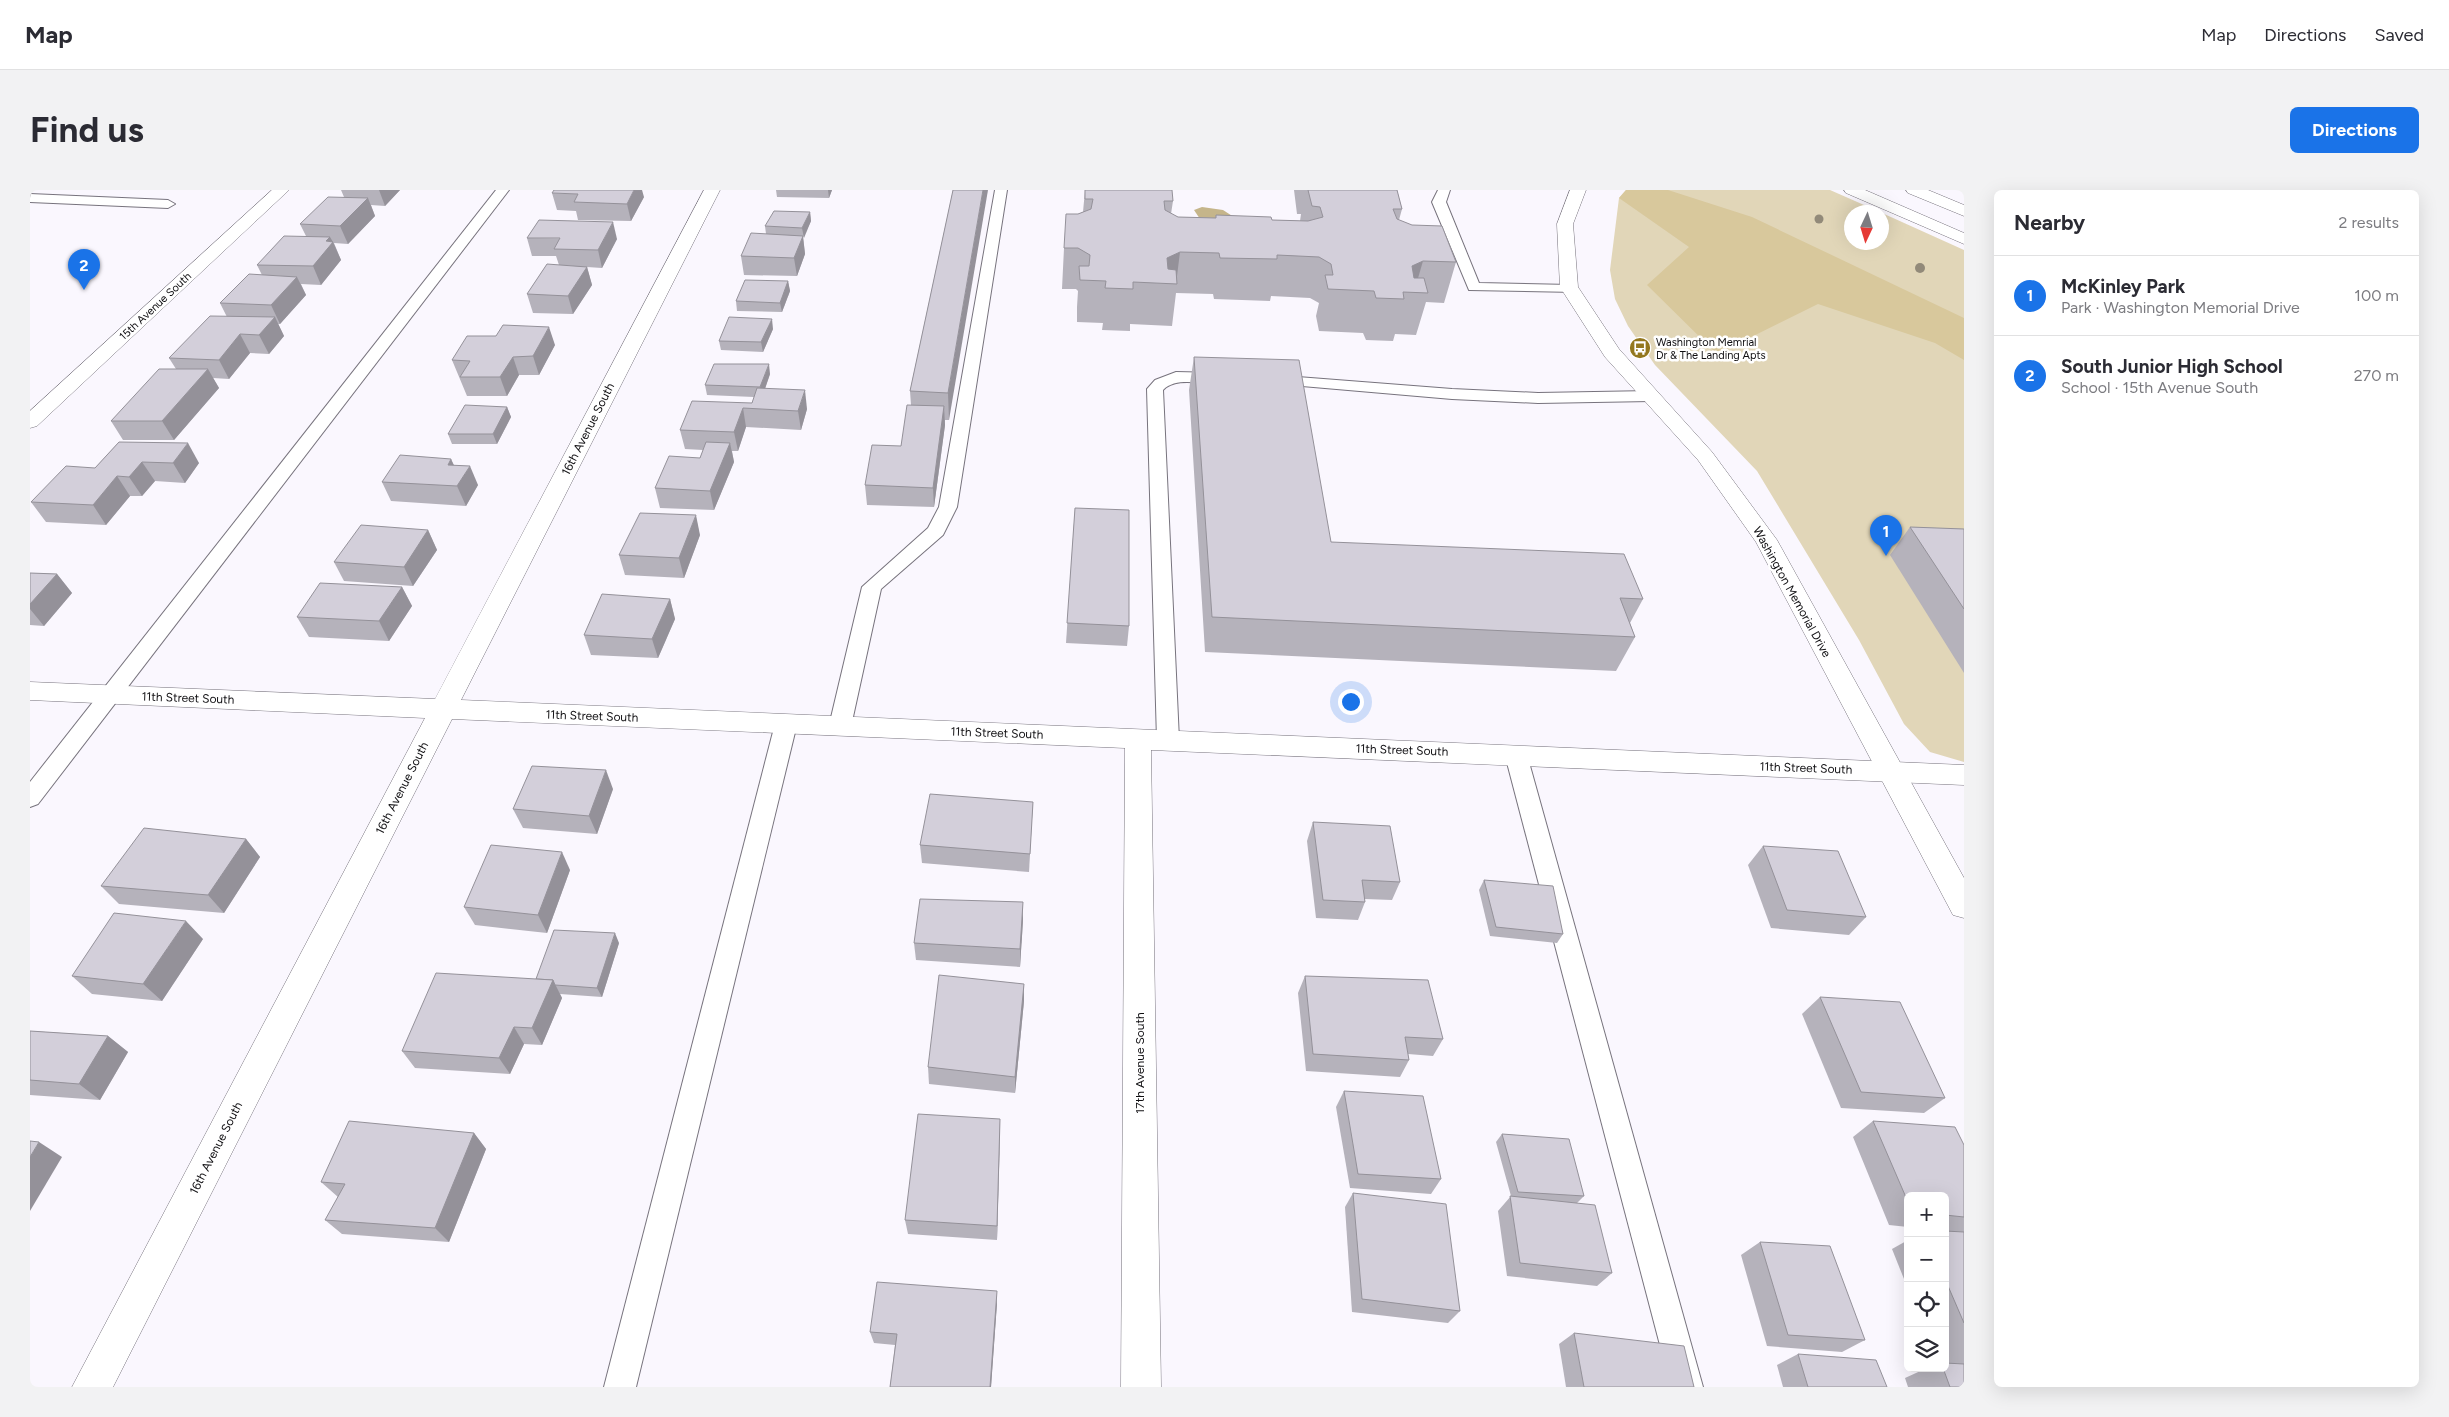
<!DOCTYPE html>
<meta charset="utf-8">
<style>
body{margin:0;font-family:Figtree,sans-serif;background:#f2f2f3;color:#2b2b33}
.controls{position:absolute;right:15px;bottom:15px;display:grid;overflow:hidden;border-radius:8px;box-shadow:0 5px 20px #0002}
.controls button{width:45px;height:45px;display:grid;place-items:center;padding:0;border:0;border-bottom:1px solid #e1e1e2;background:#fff;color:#2b2b33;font:25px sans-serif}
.compass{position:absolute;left:1814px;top:15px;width:45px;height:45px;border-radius:50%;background:#fff;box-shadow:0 5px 20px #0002;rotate:184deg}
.you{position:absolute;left:1320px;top:511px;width:18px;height:18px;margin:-12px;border:4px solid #fff;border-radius:50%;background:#1a73e8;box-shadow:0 0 0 8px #1a73e833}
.badge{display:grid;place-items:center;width:32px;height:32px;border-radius:50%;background:#1a73e8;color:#fff;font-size:16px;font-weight:700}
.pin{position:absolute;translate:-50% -41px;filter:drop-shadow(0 1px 2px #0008)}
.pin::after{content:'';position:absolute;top:26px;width:18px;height:15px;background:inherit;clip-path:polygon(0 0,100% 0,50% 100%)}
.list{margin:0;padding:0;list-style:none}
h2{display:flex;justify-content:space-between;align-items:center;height:65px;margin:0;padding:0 20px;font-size:21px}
h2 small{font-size:16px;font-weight:400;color:#7c7c81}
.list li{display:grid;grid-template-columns:32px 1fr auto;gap:15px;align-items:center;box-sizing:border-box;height:80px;padding:0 20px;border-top:1px solid #e1e1e2}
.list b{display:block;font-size:19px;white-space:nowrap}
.list p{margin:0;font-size:16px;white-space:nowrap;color:#7c7c81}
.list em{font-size:16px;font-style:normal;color:#7c7c81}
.icon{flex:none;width:28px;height:28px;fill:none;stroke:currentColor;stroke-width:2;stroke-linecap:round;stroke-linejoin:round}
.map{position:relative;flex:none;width:1934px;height:1197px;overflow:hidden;border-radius:8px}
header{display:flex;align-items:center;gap:30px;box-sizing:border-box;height:70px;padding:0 25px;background:#fff;border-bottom:1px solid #e1e1e2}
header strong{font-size:24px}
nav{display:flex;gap:28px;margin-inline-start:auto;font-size:18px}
.intro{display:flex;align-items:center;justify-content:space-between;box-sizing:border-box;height:120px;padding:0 30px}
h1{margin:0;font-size:35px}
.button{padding:12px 22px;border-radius:8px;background:#1a73e8;color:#fff;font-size:18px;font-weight:700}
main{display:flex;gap:30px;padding:0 30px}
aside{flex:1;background:#fff;border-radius:8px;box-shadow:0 5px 20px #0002}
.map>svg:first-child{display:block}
.green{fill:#e1d6b8}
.forest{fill:#d8c89c}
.water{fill:#c5b58a}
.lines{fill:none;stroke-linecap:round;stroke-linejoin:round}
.lane-casing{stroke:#77737d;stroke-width:2}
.street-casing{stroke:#77737d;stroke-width:1}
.secondary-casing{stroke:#77737d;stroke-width:1}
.primary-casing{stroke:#77737d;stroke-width:1}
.lane{fill:#fff;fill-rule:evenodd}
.street{fill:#fff;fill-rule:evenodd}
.secondary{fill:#fff;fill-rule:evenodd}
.primary{fill:#fff;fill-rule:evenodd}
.tree{fill:#928a79}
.wall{fill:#b5b2bb}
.shaded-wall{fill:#949199}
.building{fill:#d3cfda;stroke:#949199}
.labels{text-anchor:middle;stroke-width:5;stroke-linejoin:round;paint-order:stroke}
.far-street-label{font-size:11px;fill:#0f0e11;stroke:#fff}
.far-poi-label{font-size:11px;fill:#0f0e11;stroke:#fff;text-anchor:start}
.street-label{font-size:12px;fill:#0f0e11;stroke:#fff}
</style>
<header>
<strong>Map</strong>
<nav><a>Map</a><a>Directions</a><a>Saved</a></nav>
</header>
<div class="intro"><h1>Find us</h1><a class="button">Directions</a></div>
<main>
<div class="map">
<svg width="1934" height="1197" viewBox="0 0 1934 1197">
<rect width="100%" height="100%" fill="#faf7fe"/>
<!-- green -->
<polygon class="green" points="1596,0 1800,0 1850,22 1822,22 1822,52 1852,52 1852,23 1934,60 1934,572 1900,562 1874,534 1829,450 1727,281 1625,175 1598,136 1585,109 1580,80 1589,8"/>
<!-- forest -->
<polygon class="forest" points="1596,0 1638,0 1722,27 1934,128 1934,170 1905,153 1788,114 1687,164 1617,95 1659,57 1589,8"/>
<!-- water -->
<polygon class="water" points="1172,17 1193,20 1210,31 1170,29 1164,20"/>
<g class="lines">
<!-- lane casing -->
<g class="lane-casing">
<g id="lane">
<polygon points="466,0 479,0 8,614 0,617 0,592"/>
<polygon points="965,0 977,0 927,317 913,345 851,399 821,536 818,542 810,544 802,542 799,536 832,397 898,338 909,317"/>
<polygon points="1408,0 1420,0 1416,12 1449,93 1541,95 1546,96 1548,99 1546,102 1439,100 1402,12"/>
<polygon points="0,4 138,10 145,14 138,18 0,12"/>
<path d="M 1146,182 L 1190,183 L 1198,188 C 1189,202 1150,182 1133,200 L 1149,550 L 1146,556 L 1138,558 L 1130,556 L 1127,550 L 1117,199 L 1125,190 Z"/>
<polygon points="1242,185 1422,199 1508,203 1621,201 1627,203 1629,206 1627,209 1621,211 1508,213 1422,209 1236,193 1234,190"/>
<polygon points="756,526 764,528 767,534 606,1197 574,1197 745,534 748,528"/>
<polygon points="1486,557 1494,559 1497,565 1673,1197 1641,1197 1475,565 1478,559"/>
</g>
</g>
<!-- street casing -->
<g class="street-casing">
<g id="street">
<polygon points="242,0 259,0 7,236 0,238 0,221"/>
<polygon points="674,0 690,0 431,510 1934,575 1934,595 1121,560 1131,1197 1091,1197 1095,558 422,529 83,1197 42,1197 395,528 0,510 0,492 405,509"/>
</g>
</g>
<!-- secondary casing -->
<g class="secondary-casing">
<polygon id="secondary" points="1540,0 1556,0 1543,34 1548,97 1589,159 1682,262 1747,350 1934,688 1934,728 1923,725 1726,352 1668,270 1575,167 1530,97 1527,34"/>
</g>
<!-- primary casing -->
<g class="primary-casing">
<g id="primary">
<polygon points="1814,0 1835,0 1934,43 1934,54 1816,3"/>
<polygon points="1876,0 1898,0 1934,15 1934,26 1878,3"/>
</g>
</g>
<!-- lane -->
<use href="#lane" class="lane"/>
<!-- street -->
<use href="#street" class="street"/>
<!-- secondary -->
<use href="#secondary" class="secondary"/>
<!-- primary -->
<use href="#primary" class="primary"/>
</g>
<!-- trees -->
<g class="tree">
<circle cx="1789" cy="29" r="4.5"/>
<circle cx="1890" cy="78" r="5"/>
</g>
<!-- wall -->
<g class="wall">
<polygon points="311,0 370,0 355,16 341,15 345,26 318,54 304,53 311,70 291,95 271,94 276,105 250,134 248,134 254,146 239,164 220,163 199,189 183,188 189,198 144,250 93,250 81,231 146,179 139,168 197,127 190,113 232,85 227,75 276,46 270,34 314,7"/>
<polygon points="746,0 802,0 799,8 747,7"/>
<polygon points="923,0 919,230 915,230 915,235 904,317 837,315 835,295 871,256 881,215 880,201"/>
<polygon points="1055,0 1143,11 1141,24 1148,27 1185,28 1186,25 1242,30 1270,31 1271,24 1267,24 1264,0 1367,0 1372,19 1369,30 1426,72 1414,113 1396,112 1386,145 1365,144 1363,151 1336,150 1333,143 1289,141 1286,126 1289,113 1280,108 1241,106 1240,111 1184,109 1183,104 1146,103 1142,136 1100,134 1100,141 1072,140 1073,133 1047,132 1047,117 1048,101 1046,99 1032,99 1034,58 1048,24 1053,22"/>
<polygon points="522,3 614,7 601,31 548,30 546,21 527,20"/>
<polygon points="780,22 781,31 773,48 775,64 767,86 714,85 711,66 736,44 735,36"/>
<polygon points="497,48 587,49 572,78 557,77 562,95 543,124 503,123 497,104 529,75 526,66 502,66"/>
<polygon points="758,91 760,101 752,122 707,121 706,111"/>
<polygon points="743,139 733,162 691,160 689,151"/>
<polygon points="525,155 509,185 489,185 477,206 437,206 422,170"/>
<polygon points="1164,167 1301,352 1613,409 1600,433 1605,447 1586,481 1175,462 1159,200"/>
<polygon points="740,184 735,199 777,219 771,240 716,237 708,261 702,261 704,272 684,320 630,318 625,298 670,268 673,260 655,259 650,240 722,213 724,207 677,205 675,195"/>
<polygon points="477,217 481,227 467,254 422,254 418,244"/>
<polygon points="89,252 169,273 155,293 125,291 112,306 100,306 76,335 16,332 1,312 65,278"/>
<polygon points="421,269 424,275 448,295 436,316 361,311 352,292"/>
<polygon points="1045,318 1099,436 1097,456 1036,453"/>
<polygon points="1880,337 1934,339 1934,483 1860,365"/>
<polygon points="398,340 407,360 383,396 314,391 304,372"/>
<polygon points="670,345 654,388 595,385 589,365"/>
<polygon points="0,383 27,384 42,403 14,436 0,435"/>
<polygon points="372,397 382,416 359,451 279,447 267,427"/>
<polygon points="640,409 645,429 628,468 561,465 554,445"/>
<polygon points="583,599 567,644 493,638 483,619"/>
<polygon points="1003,612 999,682 892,673 890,655"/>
<polygon points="1283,632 1370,692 1362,710 1335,709 1335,712 1328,730 1286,728 1277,651"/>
<polygon points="216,649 230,667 194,723 89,714 71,696"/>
<polygon points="1733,656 1836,727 1819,745 1741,738 1718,675"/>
<polygon points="540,680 517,743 445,735 434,717"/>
<polygon points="1454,690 1533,744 1527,753 1460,746 1449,700"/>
<polygon points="993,730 990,777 886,770 884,753"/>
<polygon points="173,749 132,811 62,804 42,786"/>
<polygon points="589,753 572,807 530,804 532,808 512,855 494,854 480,884 385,878 372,861 506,789"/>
<polygon points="1275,786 1413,849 1403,866 1378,864 1379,870 1370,887 1276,881 1268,803"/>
<polygon points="994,794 994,811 985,903 899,894 898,877"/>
<polygon points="1790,807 1915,908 1894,923 1811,918 1772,824"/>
<polygon points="0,841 78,846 98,862 70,910 0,905"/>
<polygon points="1314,901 1411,989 1401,1004 1320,998 1306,917"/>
<polygon points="970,929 967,1050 878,1044 875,1030"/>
<polygon points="1843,931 1934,955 1934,1197 1878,1197 1875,1188 1897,1178 1915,1178 1915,1006 1878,1006 1878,1037 1859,1035 1823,947"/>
<polygon points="444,943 456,959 419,1052 312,1044 295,1030 308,1007 291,992"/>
<polygon points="1472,944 1554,1006 1547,1013 1582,1083 1567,1096 1477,1086 1468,1021 1481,1006 1466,952"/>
<polygon points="1323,1003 1430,1121 1418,1133 1322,1122 1315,1017"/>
<polygon points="1878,1050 1878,1099 1862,1059"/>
<polygon points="1730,1052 1835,1150 1812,1162 1737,1156 1711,1065"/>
<polygon points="967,1113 961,1197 860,1197 865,1155 844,1153 840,1142"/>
<polygon points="1544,1143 1664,1197 1536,1197 1529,1154"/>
<polygon points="1768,1164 1857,1197 1753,1197 1747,1175"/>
</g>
<!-- shaded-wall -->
<g class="shaded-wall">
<polygon points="349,0 370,0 355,16"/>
<polygon points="604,0 612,0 614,7 601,31 597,14"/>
<polygon points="798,0 802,0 799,8"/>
<polygon points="953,0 958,0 919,230 918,203"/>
<polygon points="338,8 345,26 318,54 310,36"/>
<polygon points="780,22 781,31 774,48 772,38"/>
<polygon points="583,32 587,49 572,78 568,60"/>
<polygon points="773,46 775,64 767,86 764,68"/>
<polygon points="300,47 303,52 311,70 291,95 283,76 296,51"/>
<polygon points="1150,62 1146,94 1134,93 1137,68"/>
<polygon points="1393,71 1384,102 1382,76"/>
<polygon points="557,77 562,95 543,124 538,106"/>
<polygon points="267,87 276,105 250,134 241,115"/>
<polygon points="758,91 760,101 752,122 750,113"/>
<polygon points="245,127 254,146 239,164 229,145"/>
<polygon points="742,129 743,139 733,162 731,152"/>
<polygon points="519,137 525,155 509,185 503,166"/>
<polygon points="210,144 220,163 199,189 189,170"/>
<polygon points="483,167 489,185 477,206 470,187"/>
<polygon points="739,174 740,184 732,207 730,197"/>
<polygon points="178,179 189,198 144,250 132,231"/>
<polygon points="775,200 777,219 771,240 768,221"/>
<polygon points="914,216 915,235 904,317 903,298"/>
<polygon points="477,217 481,227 467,254 463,244"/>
<polygon points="713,218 716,237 708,261 704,242"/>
<polygon points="158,253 169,273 155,293 143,273"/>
<polygon points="700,253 704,272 684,320 680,301"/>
<polygon points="421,269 429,288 418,275"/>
<polygon points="112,272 125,291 112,306 99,287"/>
<polygon points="440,276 448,295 436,316 427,296"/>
<polygon points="87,286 100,306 76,335 63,315"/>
<polygon points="666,325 670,345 654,388 649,368"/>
<polygon points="398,340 407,360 383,396 374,377"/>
<polygon points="27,384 42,403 14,436 0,419 0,414"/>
<polygon points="372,397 382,416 359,451 349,431"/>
<polygon points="640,409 645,429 628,468 622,449"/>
<polygon points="576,580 583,599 567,644 559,626"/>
<polygon points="216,649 230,667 194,723 178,705"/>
<polygon points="532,662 540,680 517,743 508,725"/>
<polygon points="993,712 993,730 990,777 990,759"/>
<polygon points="156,731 173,749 132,811 113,794"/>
<polygon points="585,743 589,753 572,807 567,798"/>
<polygon points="523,790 532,808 512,855 502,838"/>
<polygon points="994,794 994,811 985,903 985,887"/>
<polygon points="484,837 494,854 480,884 469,868"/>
<polygon points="78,846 98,862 70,910 49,894"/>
<polygon points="970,929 970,945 967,1050 967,1036"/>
<polygon points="444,943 456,959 419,1052 405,1038"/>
<polygon points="9,952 32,967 0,1021 0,967"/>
<polygon points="967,1101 967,1113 961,1197 960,1197"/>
</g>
<!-- building -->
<g class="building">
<polygon points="524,0 604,0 597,14 544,12 548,4 522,3"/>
<polygon points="923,0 953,0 918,203 880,201"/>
<polygon points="1055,0 1142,0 1143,11 1134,11 1135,20 1148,27 1186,28 1186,25 1241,27 1242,30 1278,31 1293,27 1290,17 1282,16 1278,0 1367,0 1372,19 1363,19 1367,29 1382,35 1412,36 1426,72 1393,71 1382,76 1384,88 1394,88 1398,103 1373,102 1374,109 1346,108 1344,101 1298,99 1295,85 1303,85 1301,74 1289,67 1247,65 1247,69 1190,68 1189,63 1150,62 1137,68 1138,79 1146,80 1147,94 1103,92 1103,99 1075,98 1076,91 1050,90 1049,76 1059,76 1060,65 1048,58 1034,58 1036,24 1048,24 1061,19 1063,9 1055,9"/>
<polygon points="298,7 338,8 310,36 270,34"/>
<polygon points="744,21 780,22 772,38 735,36"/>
<polygon points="509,30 583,32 568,60 524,59 530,48 497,48"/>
<polygon points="721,43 773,46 764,68 711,66"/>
<polygon points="254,46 300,47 296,51 303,52 283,76 227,75"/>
<polygon points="517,74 557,77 538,106 497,104"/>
<polygon points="219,84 267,87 241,115 190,113"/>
<polygon points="715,90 758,91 750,113 706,111"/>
<polygon points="180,126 245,127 229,145 210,144 189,170 139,168"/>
<polygon points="699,127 742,129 731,152 689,151"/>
<polygon points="473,135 519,137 503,166 483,167 470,187 430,187 440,171 422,170 437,146 466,146"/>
<polygon points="1164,167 1269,170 1301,352 1594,364 1613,409 1590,408 1605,447 1182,427"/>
<polygon points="684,174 739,174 730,197 675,195"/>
<polygon points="129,179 178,179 132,231 81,231"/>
<polygon points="727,198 775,200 768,221 713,218 704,242 650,240 662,211 722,213"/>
<polygon points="435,215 477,217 463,244 418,244"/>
<polygon points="877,215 914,216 903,298 835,295 842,255 871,256"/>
<polygon points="89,252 158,253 143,273 112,272 99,287 87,286 63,315 1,312 36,276 65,278"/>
<polygon points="676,252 700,253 680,301 625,298 639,266 670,268"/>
<polygon points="370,265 421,269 418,275 440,276 427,296 352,292"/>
<polygon points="1045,318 1099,320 1099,436 1037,433"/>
<polygon points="610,323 666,325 649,368 589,365"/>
<polygon points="331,335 398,340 374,377 304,372"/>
<polygon points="1880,337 1934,339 1934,419"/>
<polygon points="0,383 27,384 0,414"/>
<polygon points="290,393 372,397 349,431 267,427"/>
<polygon points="572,404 640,409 622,449 554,445"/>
<polygon points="502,576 576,580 559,626 483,619"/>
<polygon points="900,604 1003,612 1000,664 890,655"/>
<polygon points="1283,632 1360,636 1370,692 1332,690 1335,712 1293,710"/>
<polygon points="114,638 216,649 178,705 71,696"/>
<polygon points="461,655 532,662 508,725 434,717"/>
<polygon points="1733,656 1808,661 1836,727 1757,720"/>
<polygon points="1454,690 1523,696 1533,744 1466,737"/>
<polygon points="890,709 993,712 990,759 884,753"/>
<polygon points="84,723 156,731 113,794 42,786"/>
<polygon points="524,740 585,743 567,798 525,795 523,790 506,789"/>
<polygon points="406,783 523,790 502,838 484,837 469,868 372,861"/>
<polygon points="909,785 994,794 985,887 898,877"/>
<polygon points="1275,786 1398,790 1413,849 1375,847 1379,870 1283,864"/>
<polygon points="1790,807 1870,812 1915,908 1831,902"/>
<polygon points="0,841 78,846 49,894 0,890"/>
<polygon points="1314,901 1393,906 1411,989 1328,984"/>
<polygon points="888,924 970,929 967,1036 875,1030"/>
<polygon points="319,931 444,943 405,1038 295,1030 315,994 291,992"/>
<polygon points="1843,931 1925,937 1934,955 1934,1027 1915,1025 1915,1006 1878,1006 1878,1012"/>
<polygon points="1472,944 1539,949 1554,1006 1488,1002"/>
<polygon points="0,951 9,952 0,967"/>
<polygon points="1323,1003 1416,1014 1430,1121 1332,1109"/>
<polygon points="1480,1006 1565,1015 1582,1083 1490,1073"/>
<polygon points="1915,1041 1934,1042 1934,1133 1915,1089"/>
<polygon points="1730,1052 1800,1056 1835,1150 1758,1145"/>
<polygon points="847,1092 967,1101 960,1197 860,1197 867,1144 840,1142"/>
<polygon points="1544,1143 1654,1156 1664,1197 1554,1197"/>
<polygon points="1768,1164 1846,1170 1857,1197 1778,1197"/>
<polygon points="1915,1173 1934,1174 1934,1197 1920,1197 1913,1178 1915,1178"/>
</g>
<!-- icons -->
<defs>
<g id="bus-disc" transform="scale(1.125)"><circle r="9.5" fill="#93771e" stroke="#fff"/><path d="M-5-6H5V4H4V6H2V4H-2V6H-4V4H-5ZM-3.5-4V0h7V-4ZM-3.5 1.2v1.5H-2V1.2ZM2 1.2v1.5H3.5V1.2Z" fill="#fff"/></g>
</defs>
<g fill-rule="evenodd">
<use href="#bus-disc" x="1610" y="158"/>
</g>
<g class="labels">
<!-- far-street labels -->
<g class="far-street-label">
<text transform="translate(125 116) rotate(-43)" y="4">15th Avenue South</text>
</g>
<!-- far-poi labels -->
<g class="far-poi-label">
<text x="1626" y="156">Washington Memrial<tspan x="1626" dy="13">Dr &amp; The Landing Apts</tspan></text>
</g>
<!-- street labels -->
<g class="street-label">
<text transform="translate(558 239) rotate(-63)" y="4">16th Avenue South</text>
<text transform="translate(1762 402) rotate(61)" y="4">Washington Memorial Drive</text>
<text transform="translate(158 508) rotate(2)" y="4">11th Street South</text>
<text transform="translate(562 526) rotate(2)" y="4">11th Street South</text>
<text transform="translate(967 543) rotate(2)" y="4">11th Street South</text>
<text transform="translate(1372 560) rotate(2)" y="4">11th Street South</text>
<text transform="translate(1776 578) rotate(2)" y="4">11th Street South</text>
<text transform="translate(372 598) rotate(-63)" y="4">16th Avenue South</text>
<text transform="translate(1110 873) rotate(-90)" y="4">17th Avenue South</text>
<text transform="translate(186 958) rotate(-63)" y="4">16th Avenue South</text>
</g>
</g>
</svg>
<div class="controls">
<button>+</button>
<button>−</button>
<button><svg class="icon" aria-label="locate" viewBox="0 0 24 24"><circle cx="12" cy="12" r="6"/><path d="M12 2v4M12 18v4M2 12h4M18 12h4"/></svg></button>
<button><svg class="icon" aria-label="layers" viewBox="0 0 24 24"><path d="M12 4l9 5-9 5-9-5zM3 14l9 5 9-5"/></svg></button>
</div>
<svg class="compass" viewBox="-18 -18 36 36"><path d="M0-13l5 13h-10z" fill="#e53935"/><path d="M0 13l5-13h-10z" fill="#7c7c81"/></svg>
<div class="you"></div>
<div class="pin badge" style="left:1856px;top:366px">1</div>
<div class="pin badge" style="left:54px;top:100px">2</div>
</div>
<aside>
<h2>Nearby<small>2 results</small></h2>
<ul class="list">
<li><span class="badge">1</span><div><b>McKinley Park</b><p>Park · Washington Memorial Drive</p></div><em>100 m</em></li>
<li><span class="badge">2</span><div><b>South Junior High School</b><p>School · 15th Avenue South</p></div><em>270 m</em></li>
</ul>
</aside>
</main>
